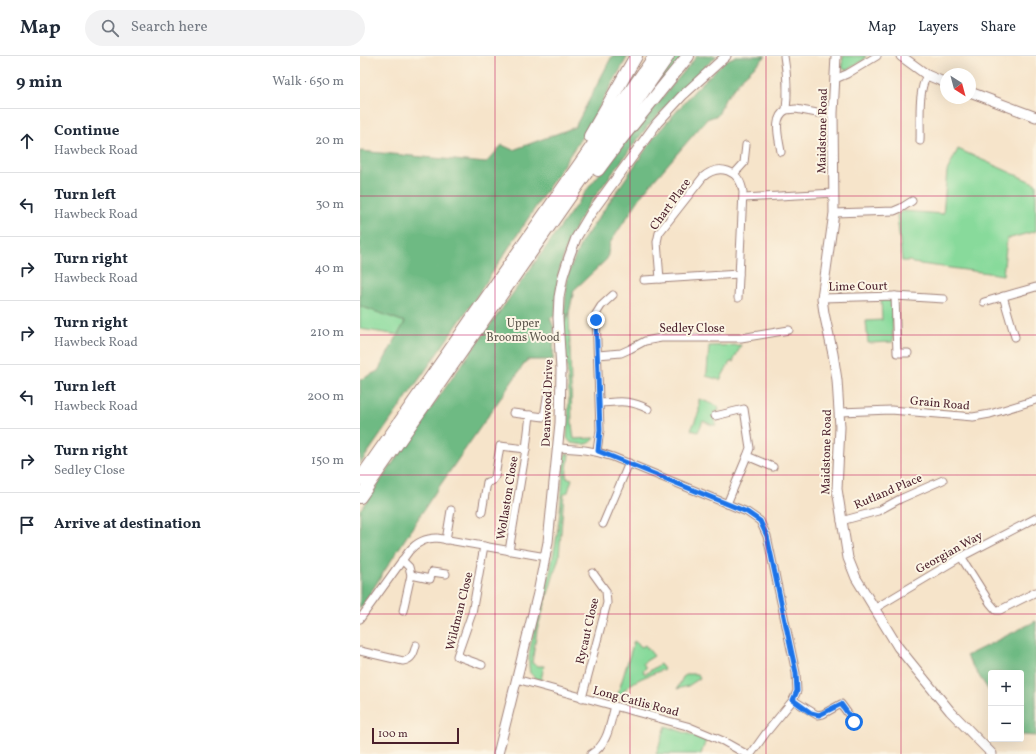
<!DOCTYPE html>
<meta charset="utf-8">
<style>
body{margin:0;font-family:Vollkorn,serif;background:#f2f2f3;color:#1f2937}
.controls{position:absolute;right:12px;bottom:12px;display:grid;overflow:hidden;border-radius:4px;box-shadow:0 4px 16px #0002}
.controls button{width:36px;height:36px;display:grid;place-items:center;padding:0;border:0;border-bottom:1px solid #e0e1e3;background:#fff;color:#1f2937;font:20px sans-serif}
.compass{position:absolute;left:580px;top:12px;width:36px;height:36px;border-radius:50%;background:#fff;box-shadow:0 4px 16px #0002;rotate:144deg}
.scale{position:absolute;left:12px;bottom:10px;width:87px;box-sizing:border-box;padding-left:4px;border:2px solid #4a1f2b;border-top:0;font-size:11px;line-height:14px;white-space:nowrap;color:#4a1f2b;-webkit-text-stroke:3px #fcf5e5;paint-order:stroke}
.stop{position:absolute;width:12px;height:12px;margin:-9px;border:3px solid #1a73e8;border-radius:50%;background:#fff}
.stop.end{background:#1a73e8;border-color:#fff;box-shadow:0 1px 4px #0008}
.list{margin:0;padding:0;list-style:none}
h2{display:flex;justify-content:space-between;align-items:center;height:52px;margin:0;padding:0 16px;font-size:17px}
h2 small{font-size:13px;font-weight:400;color:#747a83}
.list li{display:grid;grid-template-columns:26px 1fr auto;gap:12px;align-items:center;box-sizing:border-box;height:64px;padding:0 16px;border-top:1px solid #e0e1e3}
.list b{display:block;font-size:15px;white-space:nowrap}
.list p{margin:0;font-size:13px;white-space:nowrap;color:#747a83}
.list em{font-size:13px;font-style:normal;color:#747a83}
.icon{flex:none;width:22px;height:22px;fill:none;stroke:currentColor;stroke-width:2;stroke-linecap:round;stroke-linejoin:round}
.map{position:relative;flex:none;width:676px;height:698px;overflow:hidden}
header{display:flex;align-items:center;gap:24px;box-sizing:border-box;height:56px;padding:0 20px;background:#fff;border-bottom:1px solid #e0e1e3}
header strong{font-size:19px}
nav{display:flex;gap:22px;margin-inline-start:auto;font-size:14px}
.search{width:280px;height:36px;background:#f2f2f3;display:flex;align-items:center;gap:10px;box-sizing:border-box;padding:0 14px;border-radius:22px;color:#747a83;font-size:15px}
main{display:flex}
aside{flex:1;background:#fff}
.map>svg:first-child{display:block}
.green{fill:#88da9b;stroke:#697c63}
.forest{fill:#6eba83;stroke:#5c6c57}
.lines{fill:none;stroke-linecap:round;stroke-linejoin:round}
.street-casing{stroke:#a0827a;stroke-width:9}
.secondary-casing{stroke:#a0827a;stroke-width:11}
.highway-casing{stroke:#a0827a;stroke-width:14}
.street{stroke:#fff;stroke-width:7}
.secondary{stroke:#fff;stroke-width:9}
.highway{stroke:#fff;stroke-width:12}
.route{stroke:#1a73e8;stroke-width:5}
.grid{fill:none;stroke:#c2185b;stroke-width:1;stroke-opacity:0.55}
.labels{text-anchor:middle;stroke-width:4;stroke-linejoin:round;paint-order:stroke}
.street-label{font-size:12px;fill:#4a1f2b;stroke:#fcf5e5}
.park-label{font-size:12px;fill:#5d574d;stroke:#fcf5e5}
</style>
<header>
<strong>Map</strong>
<div class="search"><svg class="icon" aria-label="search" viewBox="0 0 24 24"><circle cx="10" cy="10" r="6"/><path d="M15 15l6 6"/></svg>Search here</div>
<nav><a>Map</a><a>Layers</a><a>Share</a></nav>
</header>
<main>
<aside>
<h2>9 min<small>Walk · 650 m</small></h2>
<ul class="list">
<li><svg class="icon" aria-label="ahead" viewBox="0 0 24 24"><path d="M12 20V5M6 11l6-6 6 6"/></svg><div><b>Continue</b><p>Hawbeck Road</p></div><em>20 m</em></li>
<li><svg class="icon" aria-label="left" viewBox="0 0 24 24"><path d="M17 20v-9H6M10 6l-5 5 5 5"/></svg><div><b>Turn left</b><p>Hawbeck Road</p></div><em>30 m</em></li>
<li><svg class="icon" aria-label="right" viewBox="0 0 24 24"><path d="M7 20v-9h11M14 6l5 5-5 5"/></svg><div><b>Turn right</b><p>Hawbeck Road</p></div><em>40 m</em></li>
<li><svg class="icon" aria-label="right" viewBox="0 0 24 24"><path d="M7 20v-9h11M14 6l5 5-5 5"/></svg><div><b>Turn right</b><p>Hawbeck Road</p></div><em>210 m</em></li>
<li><svg class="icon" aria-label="left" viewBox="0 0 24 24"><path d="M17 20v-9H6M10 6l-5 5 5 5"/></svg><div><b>Turn left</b><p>Hawbeck Road</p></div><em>200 m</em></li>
<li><svg class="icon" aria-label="right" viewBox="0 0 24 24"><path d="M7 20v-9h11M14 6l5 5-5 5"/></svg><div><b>Turn right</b><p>Sedley Close</p></div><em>150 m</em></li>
<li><svg class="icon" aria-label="arrive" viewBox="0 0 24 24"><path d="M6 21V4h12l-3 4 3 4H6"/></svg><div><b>Arrive at destination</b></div></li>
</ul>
</aside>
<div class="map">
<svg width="676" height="698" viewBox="0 0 676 698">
<rect width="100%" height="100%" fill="#fcf5e5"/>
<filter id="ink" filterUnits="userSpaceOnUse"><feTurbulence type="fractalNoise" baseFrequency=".025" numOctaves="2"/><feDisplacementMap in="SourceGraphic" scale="8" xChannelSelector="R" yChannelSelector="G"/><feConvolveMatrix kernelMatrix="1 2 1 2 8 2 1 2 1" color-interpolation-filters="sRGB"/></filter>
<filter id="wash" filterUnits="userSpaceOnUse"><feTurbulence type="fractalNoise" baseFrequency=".012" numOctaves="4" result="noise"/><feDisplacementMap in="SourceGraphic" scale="16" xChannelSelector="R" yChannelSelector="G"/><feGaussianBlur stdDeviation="0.9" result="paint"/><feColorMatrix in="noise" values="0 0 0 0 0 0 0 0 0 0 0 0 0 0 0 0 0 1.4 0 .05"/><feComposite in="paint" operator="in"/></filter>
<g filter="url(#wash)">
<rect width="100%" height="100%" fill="#f6e4ca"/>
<!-- green -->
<g class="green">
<polygon points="315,0 326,0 270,65"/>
<polygon points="483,0 506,0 504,4 487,14 483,13 482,9"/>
<polygon points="598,93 676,128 676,175 647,183 643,219 553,207 550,205 542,205 537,159 543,155 583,158 587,115"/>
<polygon points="521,244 529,244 532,246 533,286 508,287 506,265 522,264"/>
<polygon points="0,250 45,266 38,279 0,273"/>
<path d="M 209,257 L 212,368 L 214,383 L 235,382 C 229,391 220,388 211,387 L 207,382 L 209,344 L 206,288 L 203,269 Z"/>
<polygon points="381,289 373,306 370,306 360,324 346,320 347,316 349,290"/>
<polygon points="339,343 358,350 359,355 354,356 355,360 356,369 352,369 343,365 338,376 331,374 339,356"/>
<path d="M 206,398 L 209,398 L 206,421 L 212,423 L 208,436 L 204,438 L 199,501 L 177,574 L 172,607 L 178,610 L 184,610 L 181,624 L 175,622 L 170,617 C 165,595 177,570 182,549 C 186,533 190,517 193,501 C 200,468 202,434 204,401 Z"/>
<path d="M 274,585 L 282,591 L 285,589 L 294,600 L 283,607 L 286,612 L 283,615 L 285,618 L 300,608 L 304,613 C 289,620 266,625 260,642 L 257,641 Z"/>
<polygon points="328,618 338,618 340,622 328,630 317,633 323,621"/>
<polygon points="295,644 302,647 297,658 284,654 286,647 293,648"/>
<polygon points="306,670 346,684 341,698 296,698"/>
</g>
<!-- forest -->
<g class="forest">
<polygon points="252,0 268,0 225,76 113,246 0,408 0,324 18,315 45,266 0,250 0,95 126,107 142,89 153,94 215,71"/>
<polygon points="337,0 357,0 338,17 287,71 227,151 209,182 198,219 195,260 190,262 194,272 193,304 167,304 72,441 0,553 0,454 83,335 229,131 270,80"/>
<polygon points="376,0 406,0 383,21 365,43 358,59 347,63 284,136 250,187 247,203 214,234 209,257 203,269 208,218 221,187 295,80 337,32 365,5"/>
<polygon points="676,565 676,680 661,679 661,617 631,617 631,638 606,600"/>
</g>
</g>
<g filter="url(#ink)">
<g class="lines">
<!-- street casing -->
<g class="street-casing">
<g id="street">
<polyline points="475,23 487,18 517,0"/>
<polyline points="426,54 436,53 457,57 473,57"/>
<path d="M 560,85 C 561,64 557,38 567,19"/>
<path d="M 421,96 C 419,82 412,62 426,54 C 428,36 427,17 424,0"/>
<polyline points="374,118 384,107 386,89"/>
<polyline points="384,142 474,137"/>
<polyline points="474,157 534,155 541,152 552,145"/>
<path d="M 300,223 L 297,186 L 299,177 L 343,121 C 359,107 380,114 383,136 L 378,242"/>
<polyline points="284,224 379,218"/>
<polyline points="535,240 537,297 548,297"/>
<polyline points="643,240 655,281"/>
<polyline points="462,242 535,240 584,243"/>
<polyline points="624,246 676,231"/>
<polyline points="238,299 261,297 270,293 285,285 301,282 381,282 429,274"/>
<path d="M 240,347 C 259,346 269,343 288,353"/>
<polyline points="480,356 531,354 613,361 630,358 676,344"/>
<polyline points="153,357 184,361 188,335"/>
<polyline points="355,360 384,353 390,392 387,400 367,448"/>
<path d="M 198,392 C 219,393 234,394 253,401 L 387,456 L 400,465 L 407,480 L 436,617 L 437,635 L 433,644 L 406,677 L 391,698"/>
<polyline points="237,395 240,374 236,258 241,250 253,239"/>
<polyline points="387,400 413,411"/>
<polyline points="122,456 127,426 132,425 135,421 140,390 166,393"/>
<polyline points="481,465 518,455 540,443 583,424"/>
<polyline points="243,468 269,407"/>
<polyline points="86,484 91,454"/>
<polyline points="149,495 166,393 170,359"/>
<polyline points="601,501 630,547 636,554 640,554 676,536"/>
<polyline points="42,504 49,511 51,519 43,555"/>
<polyline points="51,519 70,523 72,516 86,518"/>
<polyline points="514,553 601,501 676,462"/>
<path d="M 0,563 L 49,495 C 56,487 66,482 77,482 L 186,501"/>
<path d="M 0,595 L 43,605 C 52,604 54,597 56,589"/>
<polyline points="122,609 97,600 112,557 124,490"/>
<polyline points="156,623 327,670 363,685 386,698"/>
<polyline points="222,642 247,547 246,535 233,517"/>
<polyline points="433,644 457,659 463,658 481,648 494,666"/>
<path d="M 231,698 C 248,689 250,667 255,650"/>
</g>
</g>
<!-- secondary casing -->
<g class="secondary-casing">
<g id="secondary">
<polyline points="476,0 473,57 474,157 462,242 464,257 473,298 477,324 480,371 477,433 488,502 496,522 538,591 590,655 632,698"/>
<polyline points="541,0 567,19 586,27"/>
<polyline points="610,36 676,61"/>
<polyline points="138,698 178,537 188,486 200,367 201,314 198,262 199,241 203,220 209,201 216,182 231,157 297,67 322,40 366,0"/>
</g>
</g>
<!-- highway casing -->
<g class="highway-casing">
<g id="highway">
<polyline points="230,80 276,0"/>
<polyline points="238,114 261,83 328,0"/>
<polyline points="0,423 295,0"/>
<polyline points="0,441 308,0"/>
</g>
</g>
<!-- street -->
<use href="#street" class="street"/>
<!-- secondary -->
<use href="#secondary" class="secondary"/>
<!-- highway -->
<use href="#highway" class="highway"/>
</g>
</g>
<g class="lines" filter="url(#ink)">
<!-- route -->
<polyline class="route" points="236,264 240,374 238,395 387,456 400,465 407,480 436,617 437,635 433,644 451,657 459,659 481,648 494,666"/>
</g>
<!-- grid -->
<path class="grid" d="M 135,0 L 135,698M 270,0 L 270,698M 406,0 L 406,698M 541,0 L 541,698M 0,140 L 676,140M 0,279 L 676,279M 0,419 L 676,419M 0,558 L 676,558"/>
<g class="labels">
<!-- street labels -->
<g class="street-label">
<text transform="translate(462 75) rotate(-89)" y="4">Maidstone Road</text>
<text transform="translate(310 148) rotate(-54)" y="4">Chart Place</text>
<text transform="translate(498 230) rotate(-1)" y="4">Lime Court</text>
<text x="332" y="276">Sedley Close</text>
<text transform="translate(187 347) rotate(-88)" y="4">Deanwood Drive</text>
<text transform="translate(580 347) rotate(5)" y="4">Grain Road</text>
<text transform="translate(466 396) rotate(-89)" y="4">Maidstone Road</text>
<text transform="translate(528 435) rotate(-23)" y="4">Rutland Place</text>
<text transform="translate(147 442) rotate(-81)" y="4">Wollaston Close</text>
<text transform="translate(589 496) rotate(-29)" y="4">Georgian Way</text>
<text transform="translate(99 555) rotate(-76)" y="4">Wildman Close</text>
<text transform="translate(227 575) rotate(-77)" y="4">Rycaut Close</text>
<text transform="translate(276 645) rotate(15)" y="4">Long Catlis Road</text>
</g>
<!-- park labels -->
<g class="park-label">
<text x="163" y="271">Upper<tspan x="163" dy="14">Brooms Wood</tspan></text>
</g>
</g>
</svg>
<div class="controls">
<button>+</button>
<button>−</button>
</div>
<svg class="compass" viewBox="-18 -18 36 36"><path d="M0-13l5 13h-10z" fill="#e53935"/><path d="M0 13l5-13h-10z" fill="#747a83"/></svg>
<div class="scale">100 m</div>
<div class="stop" style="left:494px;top:666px"></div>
<div class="stop end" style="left:236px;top:264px"></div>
</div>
</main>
